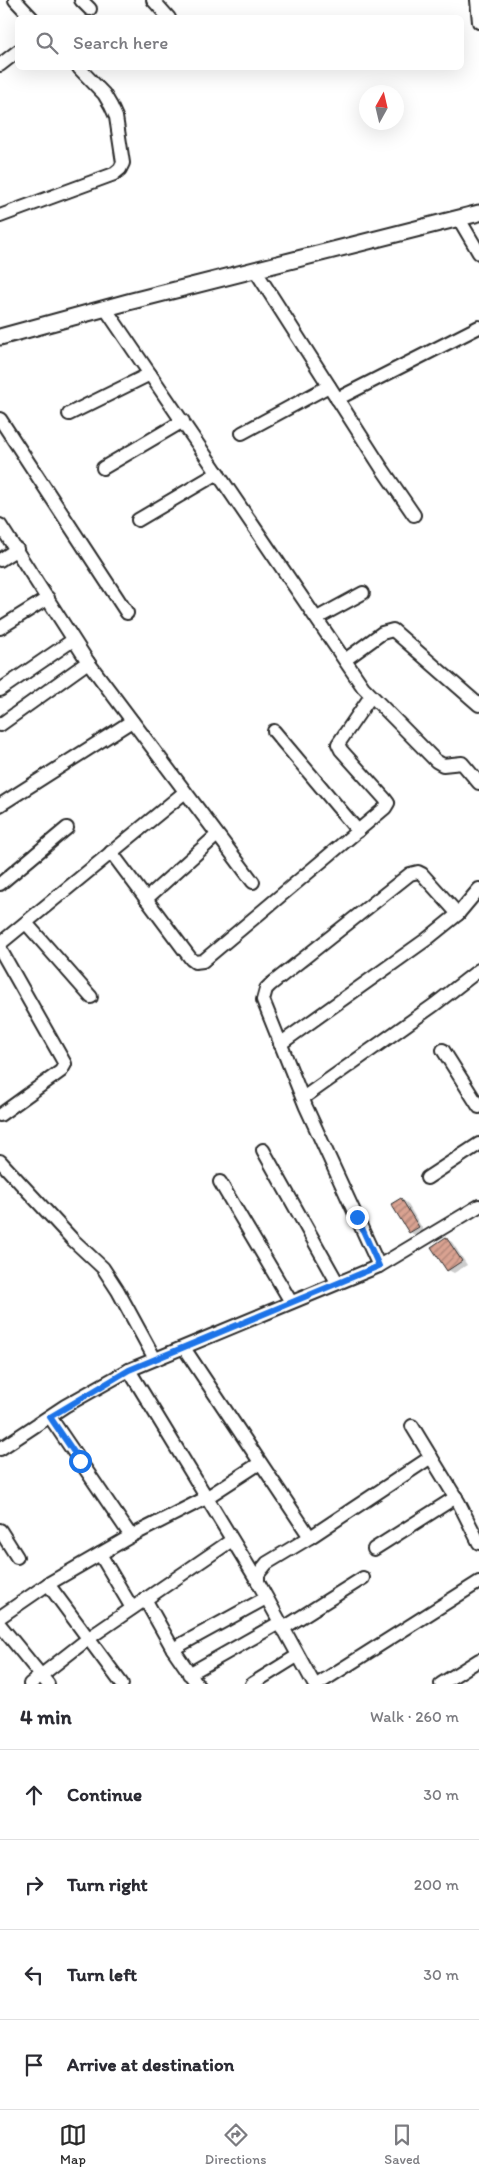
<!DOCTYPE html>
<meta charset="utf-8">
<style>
body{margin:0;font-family:Itim,sans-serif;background:#f7f7f7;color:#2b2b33}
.compass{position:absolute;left:359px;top:85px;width:45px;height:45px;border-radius:50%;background:#fff;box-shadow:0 5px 20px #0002;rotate:8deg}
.stop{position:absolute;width:15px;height:15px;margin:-11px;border:4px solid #1a73e8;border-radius:50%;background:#fff}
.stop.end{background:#1a73e8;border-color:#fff;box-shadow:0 1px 5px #0008}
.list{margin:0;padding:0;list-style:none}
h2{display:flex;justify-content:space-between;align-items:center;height:65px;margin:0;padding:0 20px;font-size:21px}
h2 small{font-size:16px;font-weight:400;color:#7c7c81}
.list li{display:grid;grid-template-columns:32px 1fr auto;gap:15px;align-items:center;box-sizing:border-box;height:90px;padding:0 20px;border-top:1px solid #e1e1e2}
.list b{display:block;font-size:19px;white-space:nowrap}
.list em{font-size:16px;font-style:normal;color:#7c7c81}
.icon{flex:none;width:28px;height:28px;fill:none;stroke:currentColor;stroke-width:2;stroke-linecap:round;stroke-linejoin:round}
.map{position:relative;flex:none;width:479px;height:1684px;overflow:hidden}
.search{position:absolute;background:#fff;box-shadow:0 5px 20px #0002;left:15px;right:15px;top:15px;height:55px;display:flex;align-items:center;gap:12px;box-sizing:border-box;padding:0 18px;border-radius:8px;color:#7c7c81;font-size:19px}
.sheet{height:425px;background:#fff}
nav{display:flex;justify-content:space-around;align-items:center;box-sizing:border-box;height:70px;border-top:1px solid #e1e1e2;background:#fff;font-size:14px;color:#7c7c81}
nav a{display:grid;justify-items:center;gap:2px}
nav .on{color:#2b2b2b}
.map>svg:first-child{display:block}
.shadow{fill:#0003}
.building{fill:url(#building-hatch);stroke:#2b2b2b}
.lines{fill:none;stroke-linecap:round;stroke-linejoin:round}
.minor-casing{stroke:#2b2b2b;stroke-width:16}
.tertiary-casing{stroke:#2b2b2b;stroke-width:19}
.minor{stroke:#fff;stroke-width:12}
.tertiary{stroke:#fff;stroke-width:15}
.route{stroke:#1a73e8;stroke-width:6}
</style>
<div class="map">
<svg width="479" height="1684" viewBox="0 0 479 1684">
<defs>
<pattern id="building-hatch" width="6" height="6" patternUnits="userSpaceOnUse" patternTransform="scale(1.25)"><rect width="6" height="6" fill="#d9a291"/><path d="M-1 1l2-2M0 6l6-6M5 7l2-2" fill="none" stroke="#b08477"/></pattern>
</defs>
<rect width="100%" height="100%" fill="#fff"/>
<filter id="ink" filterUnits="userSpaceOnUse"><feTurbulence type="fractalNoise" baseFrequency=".02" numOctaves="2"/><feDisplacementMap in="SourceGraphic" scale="10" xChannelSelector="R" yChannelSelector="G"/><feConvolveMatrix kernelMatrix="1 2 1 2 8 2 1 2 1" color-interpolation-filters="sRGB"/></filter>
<g filter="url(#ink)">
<!-- shadow -->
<g class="shadow">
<polygon points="401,1199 407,1203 424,1231 416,1236 410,1232"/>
<polygon points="446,1239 452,1242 467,1265 454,1273 448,1270"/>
</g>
<!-- building -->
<g class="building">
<polygon points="401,1198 419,1227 409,1233 391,1204"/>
<polygon points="446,1237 462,1261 447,1271 431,1247"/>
</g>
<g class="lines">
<!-- minor casing -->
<g class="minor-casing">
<g id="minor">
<polyline points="15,0 32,18"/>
<polyline points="81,0 90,9"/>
<polyline points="153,0 169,18"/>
<polyline points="477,0 479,22"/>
<polyline points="0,65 18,51"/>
<polyline points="0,216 114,174 120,169 123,163 116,117 111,106 104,94 79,68"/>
<polyline points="459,219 479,253"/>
<polyline points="255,270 381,467 414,515"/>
<polyline points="105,308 363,687 436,761 443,765 462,763 479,783"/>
<polyline points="337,399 479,327"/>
<polyline points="69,414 150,374"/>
<polyline points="0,419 127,613"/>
<polyline points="242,433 329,386"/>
<polyline points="103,468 183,421"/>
<polyline points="138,520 218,473"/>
<polyline points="0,525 88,662 253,882"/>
<polyline points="0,560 17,549"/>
<polyline points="317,618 363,593"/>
<polyline points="0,628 48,598"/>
<polyline points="345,660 382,633 393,630 479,705"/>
<polyline points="0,690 73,640"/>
<polyline points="0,725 88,662"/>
<polyline points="274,731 358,831"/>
<polyline points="0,805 132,721"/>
<polyline points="111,852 191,959 195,962 203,961 385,808 388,803 385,799 341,750 338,744 371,696"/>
<polyline points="0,884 67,828"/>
<polyline points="146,899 217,835"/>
<polyline points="26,923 91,997"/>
<polyline points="0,948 2,942 185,792"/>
<polyline points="0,949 65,1064 61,1071 0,1115"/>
<polyline points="280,1044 427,939 458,914 479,889"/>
<polyline points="443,1050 479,1107"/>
<polyline points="303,1098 434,1005 479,970"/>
<polyline points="263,1150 337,1282"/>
<polyline points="0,1161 73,1240 103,1268 118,1291 155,1359"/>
<polyline points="427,1178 479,1144"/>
<polyline points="220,1182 291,1302"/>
<polyline points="379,1266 306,1107 263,1000 266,989 270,985 410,874 418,872 422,874 458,914"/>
<polyline points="184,1348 310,1537"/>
<polyline points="129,1370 258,1582"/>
<polyline points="50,1417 131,1536"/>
<polyline points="412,1426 459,1503 479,1543"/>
<polyline points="0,1449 65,1406 129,1370 379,1266 479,1206"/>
<polyline points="0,1530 17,1557"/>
<polyline points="374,1549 456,1497"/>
<polyline points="100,1554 132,1608"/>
<polyline points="48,1584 122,1684"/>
<polyline points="145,1599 173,1649 197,1684"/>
<polyline points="0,1617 48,1584 131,1536 206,1498 260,1463"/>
<polyline points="0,1625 48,1684"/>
<polyline points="282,1629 363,1578"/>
<polyline points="173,1649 266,1598"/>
<polyline points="189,1674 279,1623"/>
<polyline points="30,1684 89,1638 232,1540"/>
<polyline points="252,1684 297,1656"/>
<polyline points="314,1684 258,1582 258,1574 267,1563 312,1536 431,1457"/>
<polyline points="318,1684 479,1582"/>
<polyline points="441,1684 479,1660"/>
</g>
</g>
<!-- tertiary casing -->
<g class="tertiary-casing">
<polyline id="tertiary" points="0,337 128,302 479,213"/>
</g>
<!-- minor -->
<use href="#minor" class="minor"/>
<!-- tertiary -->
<use href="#tertiary" class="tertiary"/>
</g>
</g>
<g class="lines" filter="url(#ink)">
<!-- route -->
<polyline class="route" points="80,1461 50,1417 129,1370 379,1266 357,1217"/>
</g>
</svg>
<svg class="compass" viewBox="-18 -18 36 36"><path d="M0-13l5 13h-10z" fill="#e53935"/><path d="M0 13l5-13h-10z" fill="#7c7c81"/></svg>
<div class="stop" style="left:80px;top:1461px"></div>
<div class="stop end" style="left:357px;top:1217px"></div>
<div class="search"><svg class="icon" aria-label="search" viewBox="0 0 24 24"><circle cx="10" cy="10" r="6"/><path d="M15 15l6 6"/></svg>Search here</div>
</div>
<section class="sheet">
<h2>4 min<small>Walk · 260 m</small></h2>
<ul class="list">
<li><svg class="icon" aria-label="ahead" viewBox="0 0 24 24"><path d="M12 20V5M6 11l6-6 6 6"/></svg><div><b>Continue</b></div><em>30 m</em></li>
<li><svg class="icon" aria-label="right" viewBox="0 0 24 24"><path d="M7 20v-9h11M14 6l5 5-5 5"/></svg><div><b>Turn right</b></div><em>200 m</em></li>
<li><svg class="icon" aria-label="left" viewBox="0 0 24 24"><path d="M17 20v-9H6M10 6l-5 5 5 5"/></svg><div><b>Turn left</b></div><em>30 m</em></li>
<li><svg class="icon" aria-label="arrive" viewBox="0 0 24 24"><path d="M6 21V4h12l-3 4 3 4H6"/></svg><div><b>Arrive at destination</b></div></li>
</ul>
</section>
<nav>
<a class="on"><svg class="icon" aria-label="map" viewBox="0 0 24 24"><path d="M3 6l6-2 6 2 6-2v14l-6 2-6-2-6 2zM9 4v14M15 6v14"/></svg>Map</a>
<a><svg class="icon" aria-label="directions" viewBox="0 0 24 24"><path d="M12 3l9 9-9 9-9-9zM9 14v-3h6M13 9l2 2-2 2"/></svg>Directions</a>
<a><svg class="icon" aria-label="saved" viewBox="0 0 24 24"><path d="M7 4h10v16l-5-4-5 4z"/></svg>Saved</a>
</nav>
